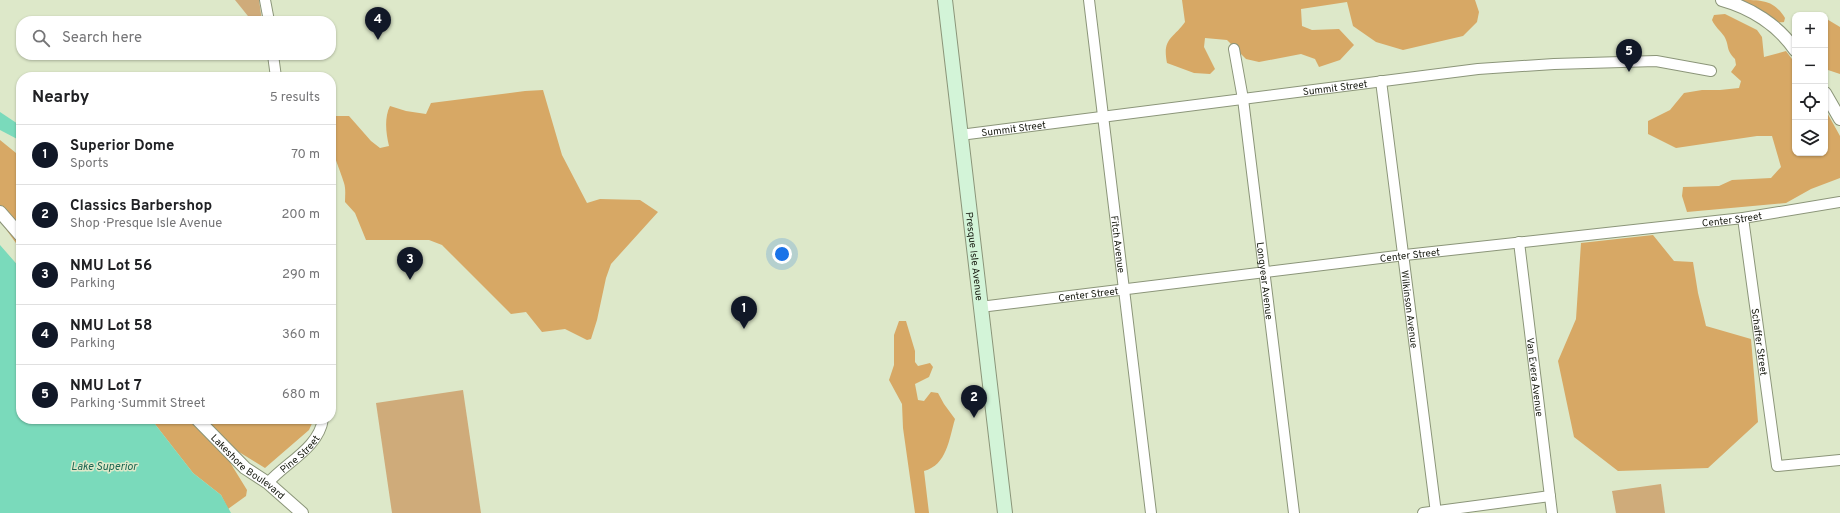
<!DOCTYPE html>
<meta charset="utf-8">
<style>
body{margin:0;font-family:Overpass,sans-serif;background:#f2f2f2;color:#202124}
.controls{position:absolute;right:12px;top:12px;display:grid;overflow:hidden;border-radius:8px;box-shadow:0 1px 3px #0004}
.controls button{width:36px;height:36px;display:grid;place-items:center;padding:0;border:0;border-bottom:1px solid #e0e0e0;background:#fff;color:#202124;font:20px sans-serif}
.you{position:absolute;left:782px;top:254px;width:14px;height:14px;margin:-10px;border:3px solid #fff;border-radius:50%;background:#1a73e8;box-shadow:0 0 0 6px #1a73e833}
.badge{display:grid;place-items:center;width:26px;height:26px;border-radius:50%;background:#111827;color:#fff;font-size:13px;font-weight:700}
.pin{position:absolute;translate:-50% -33px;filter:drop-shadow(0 1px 2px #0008)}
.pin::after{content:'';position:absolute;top:21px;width:14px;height:12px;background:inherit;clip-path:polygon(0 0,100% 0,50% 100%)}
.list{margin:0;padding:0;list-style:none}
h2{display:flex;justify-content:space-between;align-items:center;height:52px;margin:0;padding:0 16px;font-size:17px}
h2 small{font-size:13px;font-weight:400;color:#757577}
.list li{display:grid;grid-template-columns:26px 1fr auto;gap:12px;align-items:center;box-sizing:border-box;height:60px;padding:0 16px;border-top:1px solid #e0e0e0}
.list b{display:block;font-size:15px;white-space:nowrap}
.list p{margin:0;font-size:13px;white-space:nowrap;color:#757577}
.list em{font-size:13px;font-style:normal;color:#757577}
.icon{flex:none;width:22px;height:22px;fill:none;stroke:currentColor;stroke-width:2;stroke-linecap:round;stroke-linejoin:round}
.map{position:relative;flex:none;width:1840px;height:513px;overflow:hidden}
.search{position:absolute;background:#fff;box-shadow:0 1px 3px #0004;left:16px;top:16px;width:320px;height:44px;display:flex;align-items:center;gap:10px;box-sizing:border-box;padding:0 14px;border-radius:16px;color:#757577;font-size:15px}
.panel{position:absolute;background:#fff;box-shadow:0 1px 3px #0004;left:16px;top:72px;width:320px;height:352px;border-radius:16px}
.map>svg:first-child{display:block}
.green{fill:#cfab7a}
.forest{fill:#d7a865}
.water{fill:#7adabb}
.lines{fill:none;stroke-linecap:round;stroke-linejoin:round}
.minor-casing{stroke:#8b9579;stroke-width:12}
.tertiary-casing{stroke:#8b9579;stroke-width:14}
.secondary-casing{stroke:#8b9579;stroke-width:16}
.minor{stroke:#fff;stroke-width:10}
.tertiary{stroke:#fff;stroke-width:12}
.secondary{stroke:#d3f4d8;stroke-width:14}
.labels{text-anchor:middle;stroke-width:3;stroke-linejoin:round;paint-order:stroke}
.street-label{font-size:10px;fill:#16190f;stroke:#dde8c9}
.water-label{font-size:11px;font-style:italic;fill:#1b6651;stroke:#dde8c9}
</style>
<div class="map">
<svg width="1840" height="513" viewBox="0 0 1840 513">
<rect width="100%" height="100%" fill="#dde8c9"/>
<!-- green -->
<g class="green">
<polygon points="235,0 259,0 262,21 252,21"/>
<polygon points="463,390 481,513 392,513 376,403"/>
<polygon points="1661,484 1665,513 1616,513 1612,491"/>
</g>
<!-- forest -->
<g class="forest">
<path d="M 1182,0 L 1475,0 L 1479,12 L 1477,22 L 1463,36 L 1403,50 L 1376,42 L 1353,26 L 1347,2 L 1301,9 L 1302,26 L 1312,30 L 1339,29 L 1354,45 L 1340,60 L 1319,67 L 1315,59 L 1301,54 L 1259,62 L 1246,59 L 1227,40 L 1205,38 L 1204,47 L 1215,69 L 1210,74 L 1194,73 L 1167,63 C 1162,38 1173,39 1185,22 Z"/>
<path d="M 1741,0 C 1762,0 1774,0 1785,18 L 1784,22 C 1772,24 1764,13 1756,7 C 1751,4 1746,2 1741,0 Z"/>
<path d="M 1725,14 L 1757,30 L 1762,37 L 1764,57 L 1786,51 L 1795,63 L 1795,153 L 1825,153 L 1825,109 L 1840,136 L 1840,178 L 1811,189 L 1786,203 L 1687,212 L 1682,196 L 1683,187 L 1719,186 L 1732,180 L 1771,178 L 1781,167 L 1772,136 L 1757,136 L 1676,148 L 1648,134 L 1648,121 L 1670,110 L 1684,93 L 1702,90 L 1720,90 L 1739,88 L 1741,81 L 1731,72 L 1736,65 L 1735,59 C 1725,49 1730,46 1724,36 C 1720,30 1715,27 1712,20 L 1714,15 Z"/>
<polygon points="1825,18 1840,27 1840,74 1825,69"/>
<path d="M 543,90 L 562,155 L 587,203 L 600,199 L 640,200 L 658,212 L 611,264 L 606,278 L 597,320 L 591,339 L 587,340 L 565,329 L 542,332 L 526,312 L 511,314 L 442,245 L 429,240 L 366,240 L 355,213 L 345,202 C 345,196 346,189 344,183 C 338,163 324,138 334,116 L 349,116 L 371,141 L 380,148 L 389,146 C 386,133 384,118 390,106 L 406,111 L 426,114 L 431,103 L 525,91 Z"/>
<polygon points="0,140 16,153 21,152 21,250 0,221"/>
<polygon points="1653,235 1674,261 1693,262 1698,293 1706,326 1751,339 1758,422 1708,468 1618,471 1574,437 1558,361 1576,319 1581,243"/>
<path d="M 899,321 L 906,321 L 915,351 L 915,362 L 918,366 L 930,363 L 933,367 L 929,377 L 915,384 L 918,400 L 924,401 L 931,392 L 938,393 L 944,404 L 955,419 C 949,439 947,465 924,471 L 929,513 L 915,513 L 903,428 L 902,404 L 889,380 L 894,365 L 894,335 Z"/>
<polygon points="151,419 314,419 309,430 265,468 239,452 231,464 247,490 246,496 228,509 221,495 193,473"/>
</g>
<!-- water -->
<g class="water">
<polygon points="0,112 21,126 21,141 0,130"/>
<polygon points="0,245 21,269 21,419 151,419 193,473 221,495 231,513 0,513"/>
</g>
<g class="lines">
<!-- minor casing -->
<g class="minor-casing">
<g id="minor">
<polyline points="265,0 269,21"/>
<path id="s1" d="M 1089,0 L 1151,513"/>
<path id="s2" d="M 1234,49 L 1243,99 L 1294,513"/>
<polyline points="273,55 276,77"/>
<path id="s3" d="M 1381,81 L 1436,513"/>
<path id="s4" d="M 960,135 L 1478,69 L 1554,64 L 1656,61 L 1711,71"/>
<path id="s5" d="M 1743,218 L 1777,466 L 1840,460"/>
<path id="s6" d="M 1519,242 L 1552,513"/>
<path id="s7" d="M 980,307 L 1405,255 L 1743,218 L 1840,202"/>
<path id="s8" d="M 268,483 C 285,463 319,448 323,419"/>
<polyline points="1423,513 1550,496"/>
</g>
</g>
<!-- tertiary casing -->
<g class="tertiary-casing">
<g id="tertiary">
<path d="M 1722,0 C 1751,8 1778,25 1795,50"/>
<polyline points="1825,93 1840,119"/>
<polyline points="0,212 21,236"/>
<path id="s9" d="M 197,419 L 245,468 L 268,483 L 302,513"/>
</g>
</g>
<!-- secondary casing -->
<g class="secondary-casing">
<g id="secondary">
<path id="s10" d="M 945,0 L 1005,513"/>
</g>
</g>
<!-- minor -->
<use href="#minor" class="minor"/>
<!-- tertiary -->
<use href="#tertiary" class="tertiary"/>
<!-- secondary -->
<use href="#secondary" class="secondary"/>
</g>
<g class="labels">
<!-- street labels -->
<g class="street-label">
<text dy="4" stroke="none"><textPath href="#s4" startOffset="378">Summit Street</textPath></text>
<text dy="4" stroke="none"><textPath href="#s4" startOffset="54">Summit Street</textPath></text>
<text dy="4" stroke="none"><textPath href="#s7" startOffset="757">Center Street</textPath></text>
<text dy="4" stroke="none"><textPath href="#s1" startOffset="246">Fitch Avenue</textPath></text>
<text dy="4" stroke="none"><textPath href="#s7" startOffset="433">Center Street</textPath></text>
<text dy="4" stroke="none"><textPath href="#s10" startOffset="258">Presque Isle Avenue</textPath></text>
<text dy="4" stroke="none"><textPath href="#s2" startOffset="234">Longyear Avenue</textPath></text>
<text dy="4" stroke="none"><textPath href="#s7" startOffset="109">Center Street</textPath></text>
<text dy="4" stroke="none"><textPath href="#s3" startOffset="230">Wilkinson Avenue</textPath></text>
<text dy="4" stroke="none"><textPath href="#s5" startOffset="125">Schaffer Street</textPath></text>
<text dy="4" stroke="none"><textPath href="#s6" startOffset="136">Van Evera Avenue</textPath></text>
<text dy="4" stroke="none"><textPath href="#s8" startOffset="43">Pine Street</textPath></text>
<text dy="4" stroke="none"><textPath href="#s9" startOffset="70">Lakeshore Boulevard</textPath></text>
</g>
<!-- water labels -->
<g class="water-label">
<text x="104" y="470">Lake Superior</text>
</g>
</g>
</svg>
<div class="controls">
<button>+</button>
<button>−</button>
<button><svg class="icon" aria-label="locate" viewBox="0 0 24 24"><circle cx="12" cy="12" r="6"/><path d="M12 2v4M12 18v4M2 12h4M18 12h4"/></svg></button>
<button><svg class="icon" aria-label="layers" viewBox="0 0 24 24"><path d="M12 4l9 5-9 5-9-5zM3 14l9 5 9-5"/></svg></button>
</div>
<div class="you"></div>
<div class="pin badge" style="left:744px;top:329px">1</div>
<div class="pin badge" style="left:974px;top:418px">2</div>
<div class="pin badge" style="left:410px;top:280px">3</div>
<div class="pin badge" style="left:378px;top:40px">4</div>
<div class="pin badge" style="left:1629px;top:72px">5</div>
<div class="search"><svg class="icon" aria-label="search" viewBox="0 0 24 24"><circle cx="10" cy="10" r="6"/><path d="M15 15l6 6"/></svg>Search here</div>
<section class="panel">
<h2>Nearby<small>5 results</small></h2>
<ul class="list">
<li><span class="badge">1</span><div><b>Superior Dome</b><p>Sports</p></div><em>70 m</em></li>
<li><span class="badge">2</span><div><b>Classics Barbershop</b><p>Shop · Presque Isle Avenue</p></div><em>200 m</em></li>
<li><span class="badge">3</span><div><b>NMU Lot 56</b><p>Parking</p></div><em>290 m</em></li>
<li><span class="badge">4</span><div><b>NMU Lot 58</b><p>Parking</p></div><em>360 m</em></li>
<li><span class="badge">5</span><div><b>NMU Lot 7</b><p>Parking · Summit Street</p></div><em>680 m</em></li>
</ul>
</section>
</div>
